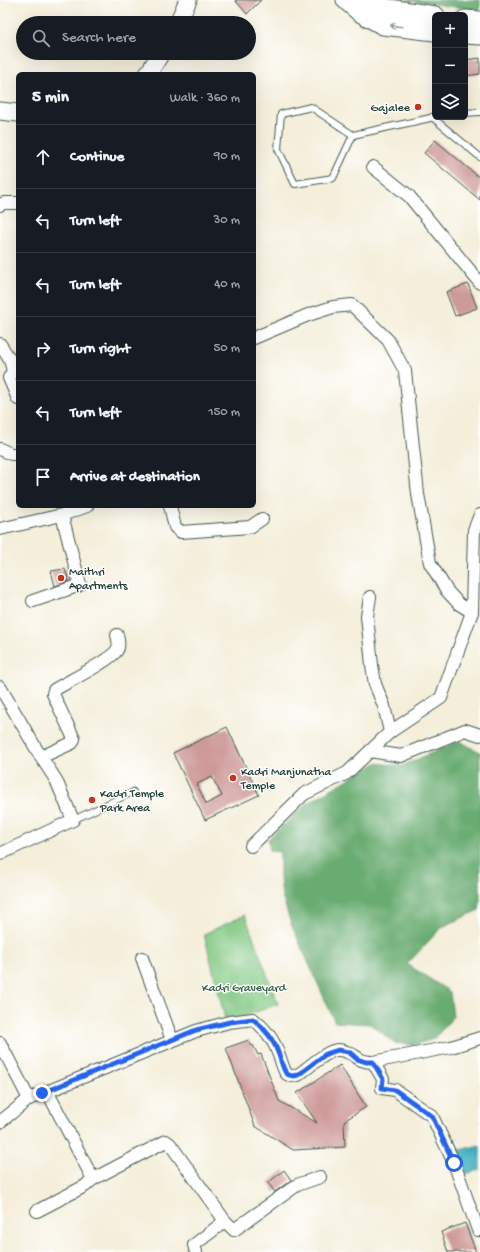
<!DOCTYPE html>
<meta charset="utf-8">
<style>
body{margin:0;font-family:"Gochi Hand",sans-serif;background:#20242c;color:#f1f3f6}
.controls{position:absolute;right:12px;top:12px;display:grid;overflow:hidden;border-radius:6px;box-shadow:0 4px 16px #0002}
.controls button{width:36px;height:36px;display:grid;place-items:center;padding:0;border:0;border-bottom:1px solid #363941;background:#171b24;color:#f1f3f6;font:20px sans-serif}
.stop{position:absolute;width:12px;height:12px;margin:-9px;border:3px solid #2563eb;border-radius:50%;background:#fff}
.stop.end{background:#2563eb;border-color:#fff;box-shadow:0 1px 4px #0008}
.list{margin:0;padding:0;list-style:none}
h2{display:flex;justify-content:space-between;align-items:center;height:52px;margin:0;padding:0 16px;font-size:17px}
h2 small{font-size:13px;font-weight:400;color:#9ea1a6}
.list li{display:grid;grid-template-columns:26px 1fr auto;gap:12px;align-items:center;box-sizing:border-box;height:64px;padding:0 16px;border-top:1px solid #363941}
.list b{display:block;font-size:15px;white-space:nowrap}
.list em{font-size:13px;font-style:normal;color:#9ea1a6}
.icon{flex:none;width:22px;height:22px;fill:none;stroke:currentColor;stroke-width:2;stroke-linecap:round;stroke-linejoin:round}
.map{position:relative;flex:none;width:480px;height:1252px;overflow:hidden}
.search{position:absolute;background:#171b24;box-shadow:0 4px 16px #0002;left:16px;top:16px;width:240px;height:44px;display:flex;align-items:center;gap:10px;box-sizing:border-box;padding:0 14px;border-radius:22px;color:#9ea1a6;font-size:15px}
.panel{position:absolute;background:#171b24;box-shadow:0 4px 16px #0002;left:16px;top:72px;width:240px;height:436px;border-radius:6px}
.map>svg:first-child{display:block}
.green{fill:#82c883;stroke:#50825c}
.forest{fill:#69ac71;stroke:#447452}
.water{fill:#40afbd;stroke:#307678}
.building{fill:#cd9a98;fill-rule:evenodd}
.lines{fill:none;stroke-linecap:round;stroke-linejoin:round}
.lane-casing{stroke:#3f584d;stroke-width:8}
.street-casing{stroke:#3f584d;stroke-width:14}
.secondary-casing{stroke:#3f584d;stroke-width:19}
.primary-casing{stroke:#3f584d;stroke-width:21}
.lane{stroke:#fff;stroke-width:6}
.street{stroke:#fff;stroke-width:12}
.secondary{stroke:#fff;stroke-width:17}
.primary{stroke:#fff;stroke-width:19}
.oneway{stroke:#8f9e9a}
.route{stroke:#2563eb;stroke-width:5}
.poi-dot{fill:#c8321e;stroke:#fff;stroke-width:1.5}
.labels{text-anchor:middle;stroke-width:3;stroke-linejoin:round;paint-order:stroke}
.poi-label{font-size:12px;fill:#1f3d34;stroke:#fff;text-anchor:start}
.park-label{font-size:12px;fill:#386048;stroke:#fff}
</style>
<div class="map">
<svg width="480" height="1252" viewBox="0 0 480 1252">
<rect width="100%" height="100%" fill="#fff"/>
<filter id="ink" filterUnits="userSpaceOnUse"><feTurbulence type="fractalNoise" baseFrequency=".025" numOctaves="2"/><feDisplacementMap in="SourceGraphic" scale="8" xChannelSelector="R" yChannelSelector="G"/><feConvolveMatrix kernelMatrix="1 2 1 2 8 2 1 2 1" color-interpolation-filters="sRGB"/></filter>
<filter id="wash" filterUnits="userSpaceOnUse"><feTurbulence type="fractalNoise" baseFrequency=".012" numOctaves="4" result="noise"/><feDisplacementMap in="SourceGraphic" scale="16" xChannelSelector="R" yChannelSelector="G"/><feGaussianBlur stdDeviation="0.9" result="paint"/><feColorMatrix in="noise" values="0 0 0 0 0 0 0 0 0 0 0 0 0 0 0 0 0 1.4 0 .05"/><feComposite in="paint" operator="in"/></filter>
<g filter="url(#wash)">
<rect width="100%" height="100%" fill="#f4eeda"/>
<!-- green -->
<polygon class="green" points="245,915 278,1004 226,1023 204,934"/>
<!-- forest -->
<g class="forest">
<polygon points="406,0 480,0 480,10 478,10"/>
<polygon points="459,741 480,752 480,900 479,910 442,927 407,964 450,992 453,1017 434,1039 413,1045 395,1043 370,1024 335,1022 291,924 282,896 280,878 280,852 270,851 268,839 309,802 376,763 402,766"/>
</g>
<!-- water -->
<polygon class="water" points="480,1145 480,1170 465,1174 455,1151"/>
<g id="blocks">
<!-- building -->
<g class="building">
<polygon points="235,0 261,0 247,14"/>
<polygon points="480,58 480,74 465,76 465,60"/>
<polygon points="435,140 480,178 480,200 424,153"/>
<polygon points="468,284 477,308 455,316 446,292"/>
<polygon points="65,569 69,581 55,586 51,571"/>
<path d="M 227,727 L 259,795 L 205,820 L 173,753 ZM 212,777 L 222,796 L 206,804 L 197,784 Z"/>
<polygon points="249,1040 251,1046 253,1045 258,1055 261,1054 279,1101 317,1123 297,1093 340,1065 366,1107 344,1121 345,1147 293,1150 255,1126 226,1048"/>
<polygon points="284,1170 291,1180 275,1192 268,1183"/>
<polygon points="465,1223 476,1252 448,1252 441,1232"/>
</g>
</g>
</g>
<g filter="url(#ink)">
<use href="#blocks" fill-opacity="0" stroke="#3f584d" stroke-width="1"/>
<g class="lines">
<!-- lane casing -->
<g class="lane-casing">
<g id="lane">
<polyline points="465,113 480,112"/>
<polyline points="432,117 480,157"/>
<polyline points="353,135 333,178 295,184 278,149 281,114 311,107 353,135 435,117"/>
<polyline points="73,820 133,792"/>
</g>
</g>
<!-- street casing -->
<g class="street-casing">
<g id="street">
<polyline points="373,167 409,196 480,283"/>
<polyline points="0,205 4,203 18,203"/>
<polyline points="254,338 308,315 333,307 352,305 388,340 405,371 418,494 430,563 447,591 459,604 472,612"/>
<polyline points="0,344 10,360 13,371 9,378 18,399"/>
<polyline points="0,449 11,454 18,454"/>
<polyline points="170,506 175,527 181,532 250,527 262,519"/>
<polyline points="0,529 62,515 87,506"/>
<polyline points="33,601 80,585 62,515"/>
<polyline points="0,687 41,757 56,780 73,820 0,854"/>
<polyline points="390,732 441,698 472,612 474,530 480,515"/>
<polyline points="370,751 401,756 465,730 480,735"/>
<path d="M 41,757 L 72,743 L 74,739 L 53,694 L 54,690 C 67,682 110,661 117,650 C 120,646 118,639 117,635"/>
<polyline points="251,846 304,794 347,773 390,732 384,706 375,684 372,665 367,616 370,597"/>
<polyline points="142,958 172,1040"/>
<polyline points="0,1043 29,1099"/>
<polyline points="373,1062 451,1047 480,1038"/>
<polyline points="47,1091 93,1179 166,1141 170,1144 225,1221 234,1230 297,1185 320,1177"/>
<path d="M 0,1122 L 29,1099 L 196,1031 L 229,1022 L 253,1019 C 266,1029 274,1040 279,1055 C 281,1060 283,1069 286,1073 C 290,1077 294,1076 298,1075 C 308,1068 327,1050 338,1050 C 341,1050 345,1051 347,1052 C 358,1056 358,1062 373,1062 L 383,1079 L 382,1088 L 395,1090 L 432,1116 L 454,1163 L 478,1230 L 480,1230"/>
<polyline points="37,1211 85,1186 93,1179"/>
<polyline points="196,1252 194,1245 225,1221"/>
</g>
</g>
<!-- secondary casing -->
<g class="secondary-casing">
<g id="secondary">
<polyline points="178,23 188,0"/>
<polyline points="148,74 161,53"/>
<polyline points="0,111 18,113"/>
</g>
</g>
<!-- primary casing -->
<g class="primary-casing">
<g id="primary">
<polyline points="346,0 360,12 383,25 435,31"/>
<polyline points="365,0 376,7 435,16"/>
<polyline points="465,20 480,21"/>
<polyline points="465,34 480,35"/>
</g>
</g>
<!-- lane -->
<use href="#lane" class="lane"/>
<!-- street -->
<use href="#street" class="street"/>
<!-- secondary -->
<use href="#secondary" class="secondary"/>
<!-- primary -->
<use href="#primary" class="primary"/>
</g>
<!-- one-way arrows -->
<defs><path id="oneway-shaft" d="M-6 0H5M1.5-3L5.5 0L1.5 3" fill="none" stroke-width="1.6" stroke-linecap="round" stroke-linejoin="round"/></defs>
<use class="oneway" href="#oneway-shaft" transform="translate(396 26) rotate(-173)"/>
</g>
<g class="lines" filter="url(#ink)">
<!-- route -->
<path class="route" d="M 42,1093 L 196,1030 L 230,1022 L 253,1019 C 266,1029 274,1040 279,1055 C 281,1060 283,1069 286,1073 C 290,1077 294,1076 298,1075 L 326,1054 L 338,1050 L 349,1052 L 357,1059 L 366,1062 L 373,1062 L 383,1079 L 382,1088 L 395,1090 L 432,1116 L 454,1163"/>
</g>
<!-- markers -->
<g class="poi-dot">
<circle cx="418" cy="107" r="4"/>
<circle cx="61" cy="578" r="4"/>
<circle cx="233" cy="778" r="4"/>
<circle cx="92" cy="800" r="4"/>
</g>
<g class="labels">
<!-- poi labels -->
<g class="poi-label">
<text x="410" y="111" text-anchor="end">Gajalee</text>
<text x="69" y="575">Maithri<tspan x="69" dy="14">Apartments</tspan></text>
<text x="241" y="775">Kadri Manjunatha<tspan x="241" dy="14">Temple</tspan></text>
<text x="100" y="797">Kadri Temple<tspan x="100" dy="14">Park Area</tspan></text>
</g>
<!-- park labels -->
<g class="park-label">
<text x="244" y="991">Kadri Graveyard</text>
</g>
</g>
</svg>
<div class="controls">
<button>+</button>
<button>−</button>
<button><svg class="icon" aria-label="layers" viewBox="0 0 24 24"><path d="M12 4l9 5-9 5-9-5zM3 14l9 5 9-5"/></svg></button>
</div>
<div class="stop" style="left:454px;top:1163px"></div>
<div class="stop end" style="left:42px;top:1093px"></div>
<div class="search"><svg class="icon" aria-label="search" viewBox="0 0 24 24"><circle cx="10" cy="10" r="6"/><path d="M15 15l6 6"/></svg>Search here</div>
<section class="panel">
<h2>5 min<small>Walk · 360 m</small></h2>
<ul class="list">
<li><svg class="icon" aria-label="ahead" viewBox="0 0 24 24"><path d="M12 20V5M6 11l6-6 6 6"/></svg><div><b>Continue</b></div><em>90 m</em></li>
<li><svg class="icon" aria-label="left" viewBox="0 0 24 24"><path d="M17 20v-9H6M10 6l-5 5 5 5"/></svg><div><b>Turn left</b></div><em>30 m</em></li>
<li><svg class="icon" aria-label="left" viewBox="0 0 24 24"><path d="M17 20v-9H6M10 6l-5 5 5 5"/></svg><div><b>Turn left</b></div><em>40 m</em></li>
<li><svg class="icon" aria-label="right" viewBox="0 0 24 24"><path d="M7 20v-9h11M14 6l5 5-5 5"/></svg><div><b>Turn right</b></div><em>50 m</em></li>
<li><svg class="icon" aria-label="left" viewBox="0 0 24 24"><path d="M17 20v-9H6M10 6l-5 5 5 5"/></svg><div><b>Turn left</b></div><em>150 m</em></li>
<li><svg class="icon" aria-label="arrive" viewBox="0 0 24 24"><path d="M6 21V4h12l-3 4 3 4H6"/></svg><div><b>Arrive at destination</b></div></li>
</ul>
</section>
</div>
